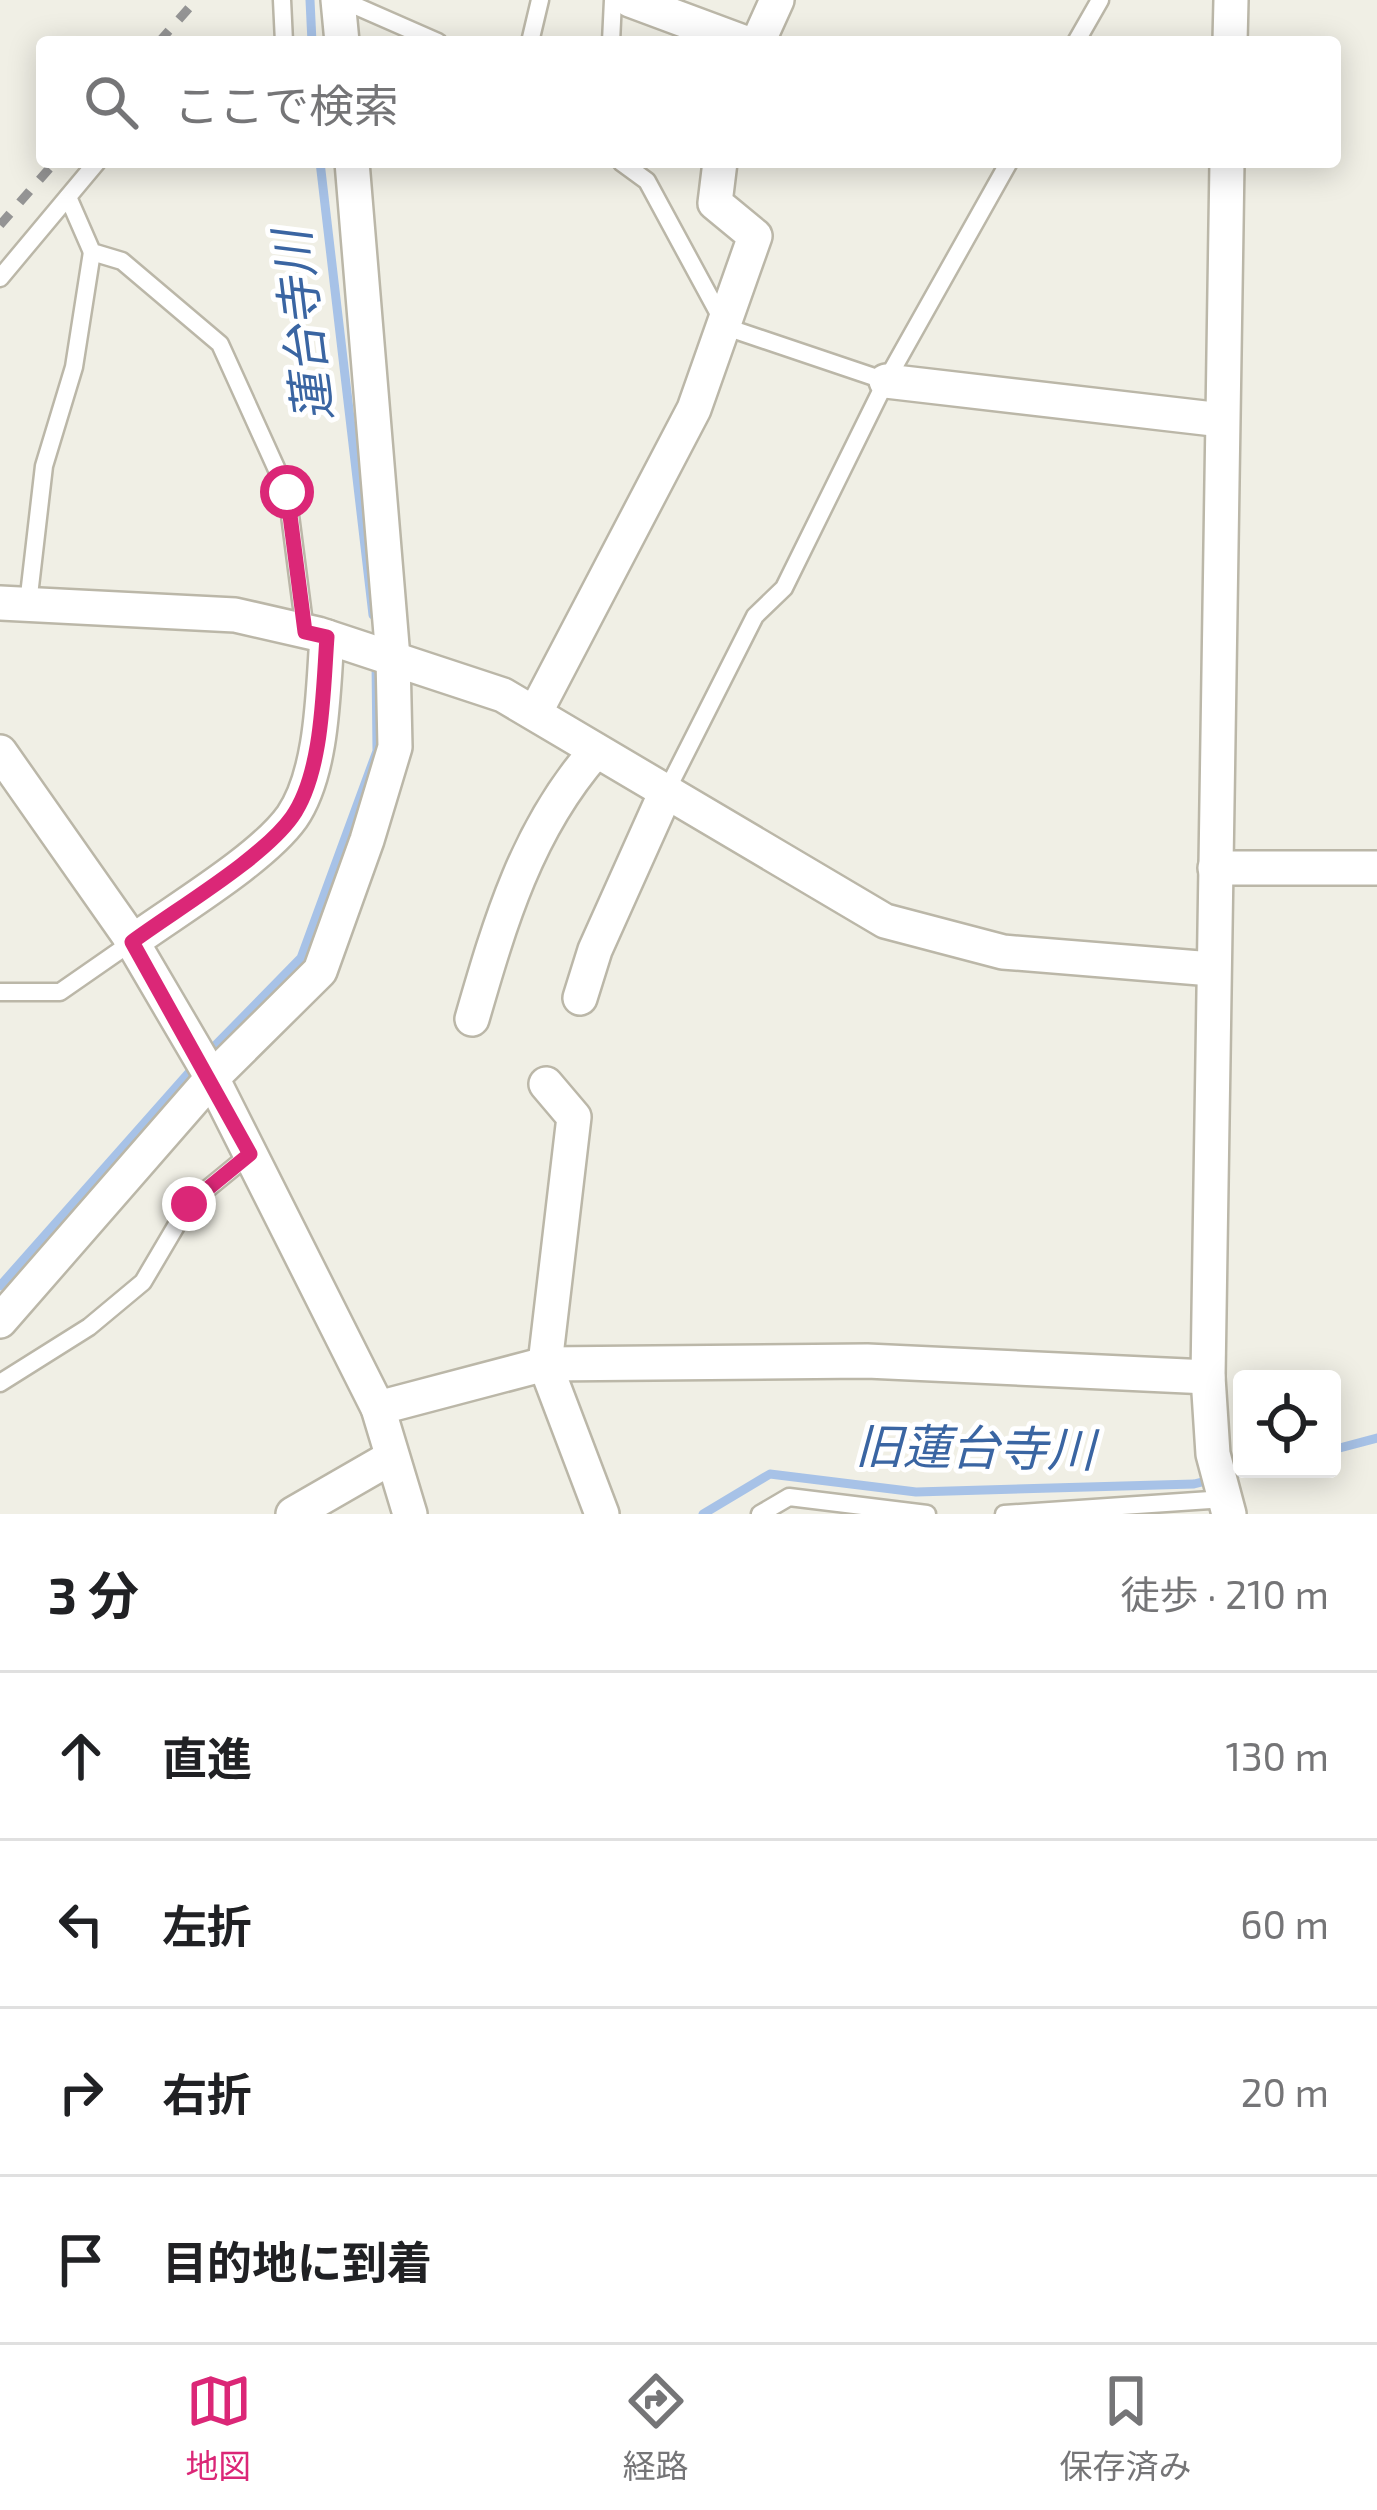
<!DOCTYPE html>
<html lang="ja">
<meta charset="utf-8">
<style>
body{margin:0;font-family:"Exo 2","Noto Sans JP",sans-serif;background:#f6f6f6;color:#202124}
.controls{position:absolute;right:36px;bottom:36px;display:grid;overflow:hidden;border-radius:12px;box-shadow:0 6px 30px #0003}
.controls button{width:108px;height:108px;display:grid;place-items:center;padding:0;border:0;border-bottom:3px solid #e0e0e0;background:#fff;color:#202124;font:60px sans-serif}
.stop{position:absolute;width:36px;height:36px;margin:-27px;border:9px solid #db2777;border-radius:50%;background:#fff}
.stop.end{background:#db2777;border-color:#fff;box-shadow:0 3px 12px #0008}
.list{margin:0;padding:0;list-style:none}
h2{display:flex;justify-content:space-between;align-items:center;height:156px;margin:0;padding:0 48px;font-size:51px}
h2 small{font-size:39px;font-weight:400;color:#757577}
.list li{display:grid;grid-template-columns:78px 1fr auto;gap:36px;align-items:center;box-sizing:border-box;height:168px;padding:0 48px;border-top:3px solid #e0e0e0}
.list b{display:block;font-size:45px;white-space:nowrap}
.list em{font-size:39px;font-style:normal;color:#757577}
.icon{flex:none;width:66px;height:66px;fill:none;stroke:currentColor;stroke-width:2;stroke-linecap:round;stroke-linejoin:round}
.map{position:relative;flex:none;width:1377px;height:1514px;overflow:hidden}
.search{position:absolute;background:#fff;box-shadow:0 6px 30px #0003;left:36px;right:36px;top:36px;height:132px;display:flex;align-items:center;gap:30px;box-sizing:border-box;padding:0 42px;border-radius:12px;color:#757577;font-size:45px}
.sheet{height:828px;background:#fff}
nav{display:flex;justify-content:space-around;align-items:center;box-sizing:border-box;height:168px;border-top:3px solid #e0e0e0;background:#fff;font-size:33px;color:#757577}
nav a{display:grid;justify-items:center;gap:6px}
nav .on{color:#db2777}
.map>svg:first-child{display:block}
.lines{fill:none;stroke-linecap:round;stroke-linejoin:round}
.stream{stroke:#a7c2e7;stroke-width:9}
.lane-casing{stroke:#bbb7a8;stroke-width:21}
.street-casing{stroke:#bbb7a8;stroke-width:38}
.lane{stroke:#fff;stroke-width:16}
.street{stroke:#fff;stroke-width:33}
.rail{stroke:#949494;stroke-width:9;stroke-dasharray:15 15;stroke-linecap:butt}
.route{stroke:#db2777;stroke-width:15}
.labels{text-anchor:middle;stroke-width:10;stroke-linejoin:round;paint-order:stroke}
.water-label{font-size:48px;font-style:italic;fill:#3a65a2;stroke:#fff}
</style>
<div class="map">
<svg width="1377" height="1514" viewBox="0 0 1377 1514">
<rect width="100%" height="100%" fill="#f0efe5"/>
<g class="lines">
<!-- stream -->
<g class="stream">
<polyline points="310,0 312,42"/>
<polyline points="320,162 373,615"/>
<polyline points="206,1055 301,958 377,751 376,662"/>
<polyline points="0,1286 194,1067"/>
<polyline points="1332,1450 1377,1438"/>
<polyline points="703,1514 770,1474 916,1492 1194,1484 1254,1469"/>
</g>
<!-- lane casing -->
<g class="lane-casing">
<g id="lane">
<polyline points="282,0 284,42"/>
<polyline points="342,0 438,42"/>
<polyline points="530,42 540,0"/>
<polyline points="611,42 613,0"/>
<polyline points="1076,42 1100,0"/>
<polyline points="621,162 647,181 726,327 886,381"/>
<polyline points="68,197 92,252 122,261 220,344 287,492 305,631"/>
<polyline points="0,278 97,162"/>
<polyline points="28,604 44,466 74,367 92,252"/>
<polyline points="665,794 755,616 784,588 886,381 1009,162"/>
<polyline points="0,992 60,992 132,942"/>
<polyline points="0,1383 89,1327 143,1282 189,1204 250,1154"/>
<polyline points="760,1514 789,1497 927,1514"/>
<polyline points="1004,1514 1225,1499"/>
</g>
</g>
<!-- street casing -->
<g class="street-casing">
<g id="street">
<polyline points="338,0 342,42"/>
<polyline points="630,0 743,42"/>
<polyline points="758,42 777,0"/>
<polyline points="1230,42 1231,0"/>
<polyline points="1227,162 1208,1377 1213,1454 1229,1514"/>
<polyline points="886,381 1222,420"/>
<polyline points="0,603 235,615 318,634 503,695 885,921 1003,952 1212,969"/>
<polyline points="535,713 694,409 755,236 715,203 720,162"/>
<polyline points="0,752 127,933 212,1078 378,1408 410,1514"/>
<polyline points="1215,868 1377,868"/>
<path d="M 132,942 C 176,910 262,859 292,817 C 323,772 323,690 327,637"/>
<polyline points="580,998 595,950 665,794"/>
<path d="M 472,1019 C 500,922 527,830 594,753"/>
<polyline points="546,1084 574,1117 545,1364 602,1514"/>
<polyline points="0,1321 212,1078 320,971 367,840 395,747 393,658 352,162"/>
<polyline points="378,1408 545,1364 867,1361 1208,1377"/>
<polyline points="293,1514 392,1457"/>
</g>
</g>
<!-- lane -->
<use href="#lane" class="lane"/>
<!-- street -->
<use href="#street" class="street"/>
<!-- rail -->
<g class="rail">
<polyline points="159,42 196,0"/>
<polyline points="0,225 55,162"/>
</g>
</g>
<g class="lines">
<!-- route -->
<path class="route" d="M 189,1204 L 250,1154 L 132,942 C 175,910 262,859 292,817 C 323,773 323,690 327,637 L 305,632 L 287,492"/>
</g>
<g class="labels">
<!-- water labels -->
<g class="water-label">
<text transform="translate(303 326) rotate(-97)" y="17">蓮台寺川</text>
<text transform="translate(975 1448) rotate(1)" y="17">旧蓮台寺川</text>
</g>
</g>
</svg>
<div class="controls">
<button><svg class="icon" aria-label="locate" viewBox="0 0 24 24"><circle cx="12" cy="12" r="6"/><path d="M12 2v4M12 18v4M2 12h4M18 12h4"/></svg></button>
</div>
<div class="stop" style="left:287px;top:492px"></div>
<div class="stop end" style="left:189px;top:1204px"></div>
<div class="search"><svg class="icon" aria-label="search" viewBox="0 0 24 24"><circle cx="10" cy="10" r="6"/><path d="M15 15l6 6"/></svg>ここで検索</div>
</div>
<section class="sheet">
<h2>3 分<small>徒歩 · 210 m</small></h2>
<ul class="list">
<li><svg class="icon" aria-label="ahead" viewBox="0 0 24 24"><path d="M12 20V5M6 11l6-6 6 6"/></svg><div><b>直進</b></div><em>130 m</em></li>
<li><svg class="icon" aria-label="left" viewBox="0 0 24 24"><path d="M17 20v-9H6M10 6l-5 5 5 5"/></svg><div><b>左折</b></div><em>60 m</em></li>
<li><svg class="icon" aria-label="right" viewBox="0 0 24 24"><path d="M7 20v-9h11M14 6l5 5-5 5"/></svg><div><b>右折</b></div><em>20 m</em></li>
<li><svg class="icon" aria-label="arrive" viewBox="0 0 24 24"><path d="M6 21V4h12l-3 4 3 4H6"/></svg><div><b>目的地に到着</b></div></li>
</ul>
</section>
<nav>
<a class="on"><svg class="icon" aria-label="map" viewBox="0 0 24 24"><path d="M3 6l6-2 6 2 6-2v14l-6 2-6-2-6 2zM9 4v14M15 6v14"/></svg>地図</a>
<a><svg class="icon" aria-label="directions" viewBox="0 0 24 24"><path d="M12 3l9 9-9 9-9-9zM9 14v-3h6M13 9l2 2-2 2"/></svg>経路</a>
<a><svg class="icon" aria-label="saved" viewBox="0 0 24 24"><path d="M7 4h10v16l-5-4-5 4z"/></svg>保存済み</a>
</nav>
